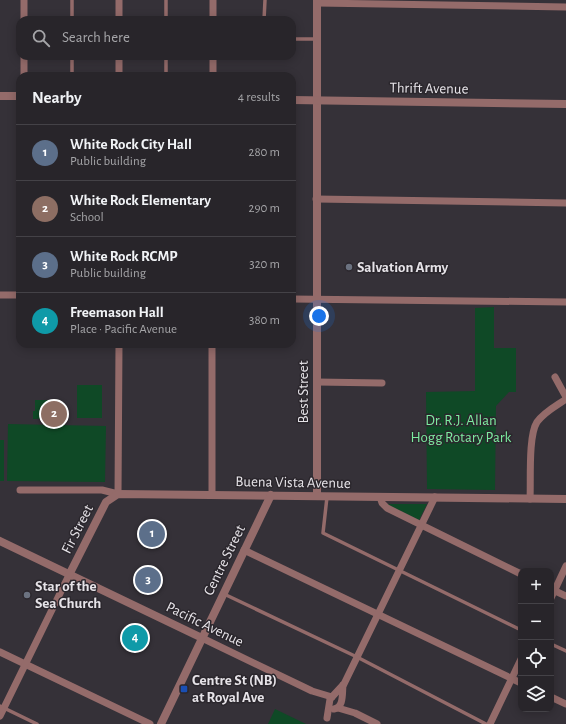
<!DOCTYPE html>
<meta charset="utf-8">
<style>
body{margin:0;font-family:"Alegreya Sans",sans-serif;background:#343136;color:#f1f3f6}
.controls{position:absolute;right:12px;bottom:12px;display:grid;overflow:hidden;border-radius:8px;box-shadow:0 2px 10px #0003}
.controls button{width:36px;height:36px;display:grid;place-items:center;padding:0;border:0;border-bottom:1px solid #444247;background:#28252a;color:#f1f3f6;font:20px sans-serif}
.you{position:absolute;left:319px;top:316px;width:14px;height:14px;margin:-10px;border:3px solid #fff;border-radius:50%;background:#1a73e8;box-shadow:0 0 0 6px #1a73e833}
.badge{display:grid;place-items:center;width:26px;height:26px;border-radius:50%;background:#0b8043;color:#fff;font-size:13px;font-weight:700}
.pin{position:absolute;translate:-50% -50%;border:2px solid #fff;box-shadow:0 1px 4px #0006}
.list{margin:0;padding:0;list-style:none}
h2{display:flex;justify-content:space-between;align-items:center;height:52px;margin:0;padding:0 16px;font-size:17px}
h2 small{font-size:13px;font-weight:400;color:#a5a5a8}
.list li{display:grid;grid-template-columns:26px 1fr auto;gap:12px;align-items:center;box-sizing:border-box;height:56px;padding:0 16px;border-top:1px solid #444247}
.list b{display:block;font-size:15px;white-space:nowrap}
.list p{margin:0;font-size:13px;white-space:nowrap;color:#a5a5a8}
.list em{font-size:13px;font-style:normal;color:#a5a5a8}
.icon{flex:none;width:22px;height:22px;fill:none;stroke:currentColor;stroke-width:2;stroke-linecap:round;stroke-linejoin:round}
.map{position:relative;flex:none;width:566px;height:724px;overflow:hidden}
.search{position:absolute;background:#28252a;box-shadow:0 2px 10px #0003;left:16px;top:16px;width:280px;height:44px;display:flex;align-items:center;gap:10px;box-sizing:border-box;padding:0 14px;border-radius:12px;color:#a5a5a8;font-size:15px}
.panel{position:absolute;background:#28252a;box-shadow:0 2px 10px #0003;left:16px;top:72px;width:280px;height:276px;border-radius:12px}
.map>svg:first-child{display:block}
.green{fill:#0f4926}
.lines{fill:none;stroke-linecap:round;stroke-linejoin:round}
.service{stroke:#946b6a;stroke-width:3.5}
.minor{stroke:#946b6a;stroke-width:7}
.tertiary{stroke:#946b6a;stroke-width:8}
.worship-dot{fill:#6b7280;stroke:#2b272d;stroke-width:1.5}
.transit-dot{fill:#1a4fb4;stroke:#2b272d;stroke-width:1.5}
.labels{text-anchor:middle;stroke-width:3;stroke-linejoin:round;paint-order:stroke}
.street-label{font-size:15px;fill:#e6e3e8;stroke:#2b272d}
.poi-label{font-size:15px;font-weight:bold;fill:#e6e3e8;stroke:#2b272d;text-anchor:start}
.park-label{font-size:15px;fill:#7deba0;stroke:#2b272d}
</style>
<div class="map">
<svg width="566" height="724" viewBox="0 0 566 724">
<rect width="100%" height="100%" fill="#353138"/>
<!-- green -->
<g class="green">
<polygon points="494,307 494,348 516,348 516,392 509,392 496,406 495,490 427,489 426,392 475,391 475,308"/>
<rect x="77" y="385" width="25" height="33"/>
<polygon points="35,400 54,400 54,418 33,419 33,411 35,411"/>
<polygon points="8,424 106,426 105,482 7,481"/>
<rect x="0" y="440" width="4" height="41"/>
<polygon points="387,504 427,504 419,520"/>
<polygon points="275,709 306,724 268,724"/>
</g>
<g class="lines">
<!-- service -->
<g class="service">
<polyline points="72,20 72,0"/>
<polyline points="166,20 166,0"/>
<polyline points="264,20 265,0"/>
<polyline points="292,39 316,39"/>
<polyline points="72,76 72,56"/>
<polyline points="166,76 166,56"/>
<polyline points="327,497 323,533 521,630"/>
<polyline points="224,594 357,657 486,724"/>
<polyline points="551,644 566,651"/>
<polyline points="0,706 37,724"/>
</g>
<!-- minor -->
<g class="minor">
<polyline points="119,0 119,20"/>
<polyline points="317,3 566,7"/>
<polyline points="24,20 24,0"/>
<polyline points="213,20 213,0"/>
<polyline points="119,56 119,76"/>
<polyline points="24,76 24,56"/>
<polyline points="213,76 213,56"/>
<polyline points="316,199 566,203"/>
<polyline points="0,295 20,295"/>
<polyline points="292,299 566,302"/>
<polyline points="212,344 212,495"/>
<polyline points="555,377 566,397"/>
<polyline points="317,382 382,383"/>
<polyline points="20,490 102,490 118,494 119,344"/>
<polyline points="380,497 382,503 387,508 521,574"/>
<path d="M 530,499 C 531,481 528,436 537,422 C 544,412 556,406 566,399"/>
<polyline points="244,550 521,683"/>
<polyline points="551,589 566,596"/>
<polyline points="551,598 566,566"/>
<polyline points="202,638 312,691 332,697"/>
<polyline points="0,652 150,724"/>
<polyline points="551,697 566,704"/>
<polyline points="338,708 355,713 377,724"/>
<path d="M 334,709 C 344,707 342,694 343,685"/>
<polyline points="0,716 69,575"/>
<polyline points="327,718 330,699 344,684 435,497"/>
<polyline points="490,724 521,659"/>
</g>
<!-- tertiary -->
<g class="tertiary">
<polyline points="317,0 317,496"/>
<polyline points="0,96 20,96"/>
<polyline points="292,100 566,104"/>
<polyline points="0,541 202,638"/>
<polyline points="69,575 106,502 118,494 566,499"/>
<polyline points="161,724 271,495"/>
</g>
</g>
<!-- markers -->
<g class="worship-dot">
<circle cx="349" cy="267" r="4"/>
<circle cx="27" cy="595" r="4"/>
</g>
<rect class="transit-dot" x="180" y="685" width="8" height="8" rx="2"/>
<g class="labels">
<!-- street labels -->
<g class="street-label">
<text transform="translate(429 88) rotate(1)" y="5">Thrift Avenue</text>
<text transform="translate(303 392) rotate(-90)" y="5">Best Street</text>
<text transform="translate(293 482) rotate(1)" y="5">Buena Vista Avenue</text>
<text transform="translate(77 529) rotate(-63)" y="5">Fir Street</text>
<text transform="translate(224 560) rotate(-64)" y="5">Centre Street</text>
<text transform="translate(205 624) rotate(26)" y="5">Pacific Avenue</text>
</g>
<!-- poi labels -->
<g class="poi-label">
<text x="357" y="272">Salvation Army</text>
<text x="35" y="591">Star of the<tspan x="35" dy="17">Sea Church</tspan></text>
<text x="192" y="685">Centre St (NB)<tspan x="192" dy="17">at Royal Ave</tspan></text>
</g>
<!-- park labels -->
<g class="park-label">
<text x="461" y="425">Dr. R.J. Allan<tspan x="461" dy="17">Hogg Rotary Park</tspan></text>
</g>
</g>
</svg>
<div class="controls">
<button>+</button>
<button>−</button>
<button><svg class="icon" aria-label="locate" viewBox="0 0 24 24"><circle cx="12" cy="12" r="6"/><path d="M12 2v4M12 18v4M2 12h4M18 12h4"/></svg></button>
<button><svg class="icon" aria-label="layers" viewBox="0 0 24 24"><path d="M12 4l9 5-9 5-9-5zM3 14l9 5 9-5"/></svg></button>
</div>
<div class="you"></div>
<div class="pin badge" style="left:152px;top:534px;background:#5c6f8a">1</div>
<div class="pin badge" style="left:54px;top:414px;background:#8d6e63">2</div>
<div class="pin badge" style="left:148px;top:580px;background:#5c6f8a">3</div>
<div class="pin badge" style="left:135px;top:638px;background:#0f9aa8">4</div>
<div class="search"><svg class="icon" aria-label="search" viewBox="0 0 24 24"><circle cx="10" cy="10" r="6"/><path d="M15 15l6 6"/></svg>Search here</div>
<section class="panel">
<h2>Nearby<small>4 results</small></h2>
<ul class="list">
<li><span class="badge" style="background:#5c6f8a">1</span><div><b>White Rock City Hall</b><p>Public building</p></div><em>280 m</em></li>
<li><span class="badge" style="background:#8d6e63">2</span><div><b>White Rock Elementary</b><p>School</p></div><em>290 m</em></li>
<li><span class="badge" style="background:#5c6f8a">3</span><div><b>White Rock RCMP</b><p>Public building</p></div><em>320 m</em></li>
<li><span class="badge" style="background:#0f9aa8">4</span><div><b>Freemason Hall</b><p>Place · Pacific Avenue</p></div><em>380 m</em></li>
</ul>
</section>
</div>
